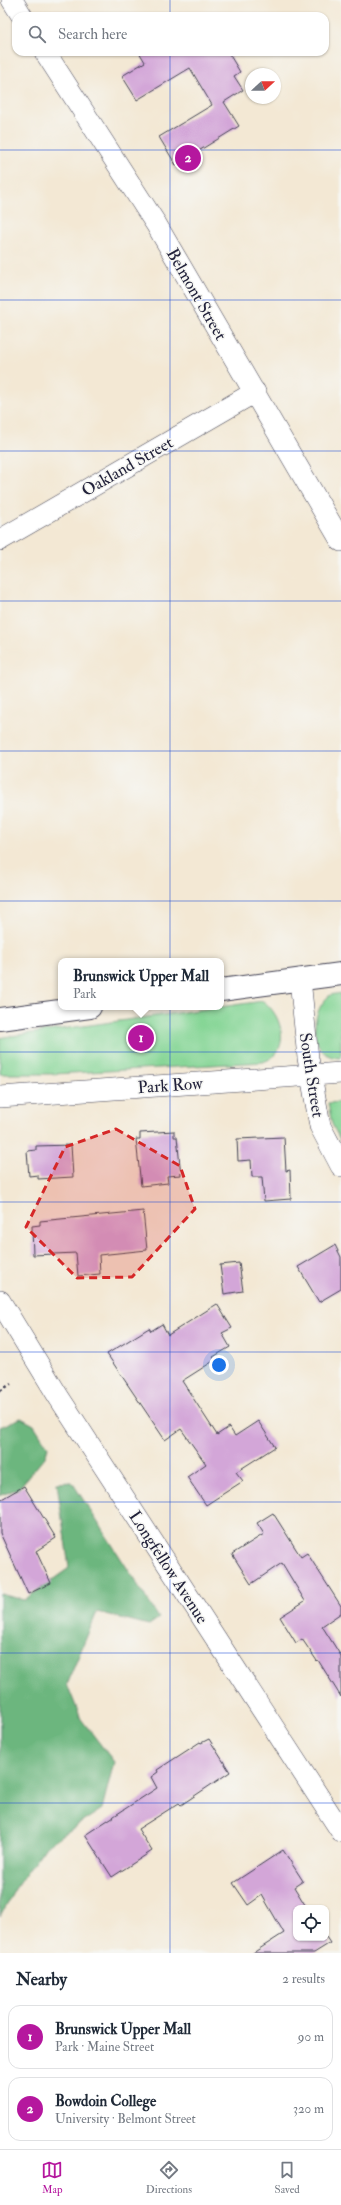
<!DOCTYPE html>
<meta charset="utf-8">
<style>
body{margin:0;font-family:"IM FELL Double Pica",serif;background:#f2f2f3;color:#1f2937}
.controls{position:absolute;right:12px;bottom:12px;display:grid;overflow:hidden;border-radius:8px;box-shadow:0 1px 3px #0004}
.controls button{width:36px;height:36px;display:grid;place-items:center;padding:0;border:0;border-bottom:1px solid #e0e1e3;background:#fff;color:#1f2937;font:20px sans-serif}
.compass{position:absolute;left:245px;top:68px;width:36px;height:36px;border-radius:50%;background:#fff;box-shadow:0 1px 3px #0004;rotate:69deg}
.you{position:absolute;left:219px;top:1365px;width:14px;height:14px;margin:-10px;border:3px solid #fff;border-radius:50%;background:#1a73e8;box-shadow:0 0 0 6px #1a73e833}
.badge{display:grid;place-items:center;width:26px;height:26px;border-radius:50%;background:#b5179e;color:#fff;font-size:13px;font-weight:700}
.pin{position:absolute;translate:-50% -50%;border:2px solid #fff;box-shadow:0 1px 4px #0006}
.popup{position:absolute;left:58px;top:958px;width:166px;height:52px;box-sizing:border-box;display:grid;place-content:center;border-radius:8px;background:#fff;filter:drop-shadow(0 1px 3px #0005);font-size:13px;white-space:nowrap;color:#747a83}
.popup b{font-size:15px;color:#1f2937}
.popup::after{content:'';position:absolute;left:50%;top:100%;margin-left:-8px;border:8px solid transparent;border-top-color:#fff}
.list{margin:0;padding:0;list-style:none}
h2{display:flex;justify-content:space-between;align-items:center;height:52px;margin:0;padding:0 16px;font-size:17px}
h2 small{font-size:13px;font-weight:400;color:#747a83}
.list li{display:grid;grid-template-columns:26px 1fr auto;gap:12px;align-items:center;box-sizing:border-box;height:64px;margin:0 8px 8px;padding:0 8px;border:1px solid #e0e1e3;border-radius:12px}
.list b{display:block;font-size:15px;white-space:nowrap}
.list p{margin:0;font-size:13px;white-space:nowrap;color:#747a83}
.list em{font-size:13px;font-style:normal;color:#747a83}
.icon{flex:none;width:22px;height:22px;fill:none;stroke:currentColor;stroke-width:2;stroke-linecap:round;stroke-linejoin:round}
.map{position:relative;flex:none;width:341px;height:1953px;overflow:hidden}
.search{position:absolute;background:#fff;box-shadow:0 1px 3px #0004;left:12px;right:12px;top:12px;height:44px;display:flex;align-items:center;gap:10px;box-sizing:border-box;padding:0 14px;border-radius:12px;color:#747a83;font-size:15px}
.sheet{height:196px;background:#fff}
nav{display:flex;justify-content:space-around;align-items:center;box-sizing:border-box;height:56px;border-top:1px solid #e0e1e3;background:#fff;font-size:11px;color:#747a83}
nav a{display:grid;justify-items:center;gap:2px}
nav .on{color:#b5179e}
.map>svg:first-child{display:block}
.green{fill:#85d595;stroke:#547c68}
.forest{fill:#6cb67e;stroke:#476c5c}
.building{fill:#d3a6d8}
.lines{fill:none;stroke-linecap:round;stroke-linejoin:round}
.street-casing{stroke:#414052;stroke-width:22}
.secondary-casing{stroke:#414052;stroke-width:24}
.path{stroke:#414052;stroke-width:2.5;stroke-dasharray:3 3;stroke-linecap:butt}
.street{stroke:#fff;stroke-width:21}
.secondary{stroke:#fff;stroke-width:22}
.marked{fill:#d62828;fill-opacity:0.2;stroke:#d62828;stroke-width:3;stroke-dasharray:8 5;stroke-linejoin:round}
.grid{fill:none;stroke:#1d4ed8;stroke-width:1;stroke-opacity:0.55}
.labels{text-anchor:middle;stroke-width:3;stroke-linejoin:round;paint-order:stroke}
.street-label{font-size:17px;fill:#22223b;stroke:#f6f6f2}
</style>
<div class="map">
<svg width="341" height="1953" viewBox="0 0 341 1953">
<rect width="100%" height="100%" fill="#f6f6f2"/>
<filter id="ink" filterUnits="userSpaceOnUse"><feTurbulence type="fractalNoise" baseFrequency=".025" numOctaves="2"/><feDisplacementMap in="SourceGraphic" scale="8" xChannelSelector="R" yChannelSelector="G"/><feConvolveMatrix kernelMatrix="1 2 1 2 8 2 1 2 1" color-interpolation-filters="sRGB"/></filter>
<filter id="wash" filterUnits="userSpaceOnUse"><feTurbulence type="fractalNoise" baseFrequency=".012" numOctaves="4" result="noise"/><feDisplacementMap in="SourceGraphic" scale="16" xChannelSelector="R" yChannelSelector="G"/><feGaussianBlur stdDeviation="0.9" result="paint"/><feColorMatrix in="noise" values="0 0 0 0 0 0 0 0 0 0 0 0 0 0 0 0 0 1.4 0 .05"/><feComposite in="paint" operator="in"/></filter>
<g filter="url(#wash)">
<rect width="100%" height="100%" fill="#f3e8d4"/>
<!-- green -->
<g class="green">
<path d="M 341,993 L 341,1058 C 308,1059 309,1012 329,996 C 332,994 337,994 341,993 Z"/>
<path d="M 263,1001 C 283,1015 292,1053 263,1062 L 54,1074 L 0,1074 L 0,1038 L 4,1037 Z"/>
<polygon points="341,1102 341,1142 332,1124 328,1103"/>
</g>
<!-- forest -->
<g class="forest">
<polygon points="21,1418 34,1425 48,1447 45,1457 19,1488 0,1496 0,1427"/>
<polygon points="72,1482 159,1618 149,1625 97,1612 67,1684 81,1719 114,1762 102,1809 46,1846 15,1889 0,1917 0,1594 24,1600 69,1568 57,1483"/>
</g>
<g id="blocks">
<!-- building -->
<g class="building">
<polygon points="139,52 228,52 240,72 234,76 243,90 224,102 239,126 176,165 159,137 212,105 190,68 137,100 122,76 145,62"/>
<polygon points="174,1131 174,1137 177,1137 181,1175 167,1176 168,1183 141,1186 136,1139 140,1139 140,1133"/>
<polygon points="284,1137 286,1171 290,1170 291,1199 264,1201 262,1177 252,1177 251,1160 238,1161 237,1139"/>
<polygon points="71,1145 73,1177 38,1179 38,1175 29,1176 27,1151 36,1150 36,1146"/>
<polygon points="143,1211 147,1250 99,1255 100,1274 78,1276 76,1253 33,1255 32,1226 40,1225 40,1221"/>
<polygon points="335,1245 341,1257 341,1289 319,1302 298,1267"/>
<polygon points="239,1263 243,1291 224,1294 220,1265"/>
<polygon points="217,1304 232,1328 222,1333 230,1347 213,1357 215,1360 182,1381 217,1435 229,1427 235,1436 258,1421 275,1447 236,1472 243,1481 206,1505 187,1477 206,1464 181,1429 165,1440 107,1354 149,1328 151,1331 162,1324 168,1335"/>
<polygon points="24,1486 56,1538 36,1551 51,1583 28,1594 0,1533 0,1500"/>
<polygon points="273,1513 301,1557 307,1553 341,1606 341,1613 322,1626 341,1656 341,1697 318,1660 317,1661 302,1639 296,1643 280,1617 305,1601 282,1563 251,1584 232,1554 264,1534 257,1523"/>
<polygon points="209,1739 230,1772 181,1805 179,1803 138,1829 152,1851 112,1877 85,1835 157,1788 151,1777 158,1772 157,1770 200,1742 201,1743"/>
<polygon points="283,1850 303,1881 294,1887 307,1908 296,1908 296,1938 326,1937 330,1943 314,1953 253,1953 284,1933 262,1895 248,1905 233,1883"/>
</g>
</g>
</g>
<g filter="url(#ink)">
<use href="#blocks" fill-opacity="0" stroke="#414052" stroke-width="1"/>
<g class="lines">
<!-- street casing -->
<g class="street-casing">
<g id="street">
<polyline points="12,0 22,16"/>
<polyline points="45,52 156,224 341,541"/>
<polyline points="0,540 255,392"/>
<polyline points="300,979 308,1058 320,1126 341,1166"/>
<polyline points="0,1097 341,1073"/>
<polyline points="0,1301 58,1396 341,1831"/>
</g>
</g>
<!-- secondary casing -->
<g class="secondary-casing">
<g id="secondary">
<polyline points="221,990 341,974"/>
<polyline points="0,1019 90,1007"/>
</g>
</g>
<!-- path -->
<polyline class="path" points="0,1391 11,1384"/>
<!-- street -->
<use href="#street" class="street"/>
<!-- secondary -->
<use href="#secondary" class="secondary"/>
</g>
</g>
<!-- marked area -->
<path class="marked" d="M 116,1129 L 180,1166 L 195,1209 L 132,1277 L 77,1278 L 26,1227 L 65,1147 Z"/>
<!-- grid -->
<path class="grid" d="M 170,0 L 170,16M 170,52 L 170,1953M 0,150 L 341,150M 0,300 L 341,300M 0,451 L 341,451M 0,601 L 341,601M 0,751 L 341,751M 0,901 L 341,901M 0,1052 L 341,1052M 0,1202 L 341,1202M 0,1352 L 341,1352M 0,1502 L 341,1502M 0,1653 L 341,1653M 0,1803 L 341,1803"/>
<g class="labels">
<!-- street labels -->
<g class="street-label">
<text transform="translate(197 294) rotate(60)" y="6">Belmont Street</text>
<text transform="translate(127 466) rotate(-30)" y="6">Oakland Street</text>
<text transform="translate(312 1075) rotate(81)" y="6">South Street</text>
<text transform="translate(170 1085) rotate(-4)" y="6">Park Row</text>
<text transform="translate(169 1567) rotate(57)" y="6">Longfellow Avenue</text>
</g>
</g>
</svg>
<div class="controls">
<button><svg class="icon" aria-label="locate" viewBox="0 0 24 24"><circle cx="12" cy="12" r="6"/><path d="M12 2v4M12 18v4M2 12h4M18 12h4"/></svg></button>
</div>
<svg class="compass" viewBox="-18 -18 36 36"><path d="M0-13l5 13h-10z" fill="#e53935"/><path d="M0 13l5-13h-10z" fill="#747a83"/></svg>
<div class="you"></div>
<div class="pin badge" style="left:141px;top:1038px">1</div>
<div class="popup"><b>Brunswick Upper Mall</b>Park</div>
<div class="pin badge" style="left:188px;top:158px">2</div>
<div class="search"><svg class="icon" aria-label="search" viewBox="0 0 24 24"><circle cx="10" cy="10" r="6"/><path d="M15 15l6 6"/></svg>Search here</div>
</div>
<section class="sheet">
<h2>Nearby<small>2 results</small></h2>
<ul class="list">
<li><span class="badge">1</span><div><b>Brunswick Upper Mall</b><p>Park · Maine Street</p></div><em>90 m</em></li>
<li><span class="badge">2</span><div><b>Bowdoin College</b><p>University · Belmont Street</p></div><em>320 m</em></li>
</ul>
</section>
<nav>
<a class="on"><svg class="icon" aria-label="map" viewBox="0 0 24 24"><path d="M3 6l6-2 6 2 6-2v14l-6 2-6-2-6 2zM9 4v14M15 6v14"/></svg>Map</a>
<a><svg class="icon" aria-label="directions" viewBox="0 0 24 24"><path d="M12 3l9 9-9 9-9-9zM9 14v-3h6M13 9l2 2-2 2"/></svg>Directions</a>
<a><svg class="icon" aria-label="saved" viewBox="0 0 24 24"><path d="M7 4h10v16l-5-4-5 4z"/></svg>Saved</a>
</nav>
